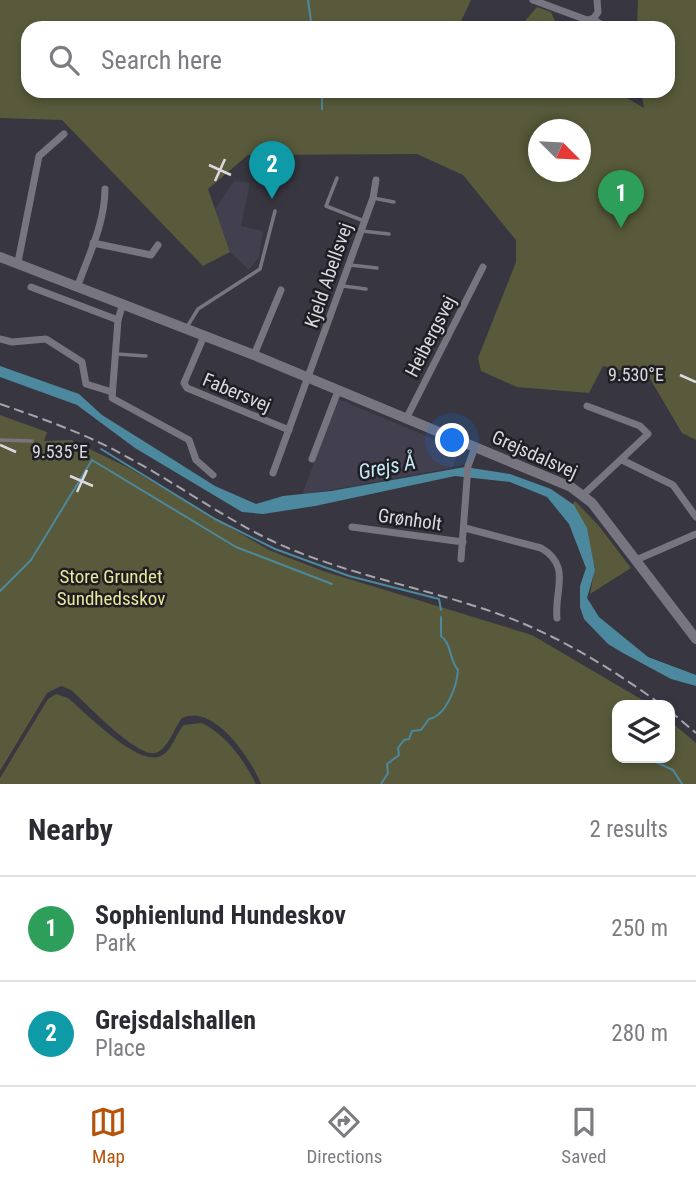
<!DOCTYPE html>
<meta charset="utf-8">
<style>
body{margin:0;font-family:"Roboto Condensed",sans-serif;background:#f2f2f3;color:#2b2b33}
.controls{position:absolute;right:21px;bottom:21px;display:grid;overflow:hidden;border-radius:14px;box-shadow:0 4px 10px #0003}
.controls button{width:63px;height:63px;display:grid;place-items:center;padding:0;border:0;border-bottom:2px solid #e1e1e2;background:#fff;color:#2b2b33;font:35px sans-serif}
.compass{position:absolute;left:528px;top:119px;width:63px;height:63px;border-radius:50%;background:#fff;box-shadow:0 4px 10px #0003;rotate:114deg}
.you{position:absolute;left:453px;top:441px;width:24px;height:24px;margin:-18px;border:5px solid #fff;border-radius:50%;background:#1a73e8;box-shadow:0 0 0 10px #1a73e833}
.badge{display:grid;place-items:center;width:46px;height:46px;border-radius:50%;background:#b45309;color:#fff;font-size:23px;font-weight:700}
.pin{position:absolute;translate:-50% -58px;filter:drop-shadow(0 2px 4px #0008)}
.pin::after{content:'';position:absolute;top:37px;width:24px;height:21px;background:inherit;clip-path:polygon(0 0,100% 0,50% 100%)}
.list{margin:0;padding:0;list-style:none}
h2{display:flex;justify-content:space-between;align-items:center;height:91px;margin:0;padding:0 28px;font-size:30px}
h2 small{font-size:23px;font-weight:400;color:#7c7c81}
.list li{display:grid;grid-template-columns:46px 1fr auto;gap:21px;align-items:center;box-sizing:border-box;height:105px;padding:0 28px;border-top:2px solid #e1e1e2}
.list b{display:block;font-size:26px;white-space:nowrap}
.list p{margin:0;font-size:23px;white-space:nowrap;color:#7c7c81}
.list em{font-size:23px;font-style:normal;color:#7c7c81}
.icon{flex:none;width:38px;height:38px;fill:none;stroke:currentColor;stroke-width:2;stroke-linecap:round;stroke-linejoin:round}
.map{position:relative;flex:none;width:696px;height:784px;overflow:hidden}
.search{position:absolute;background:#fff;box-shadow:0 4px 10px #0003;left:21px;right:21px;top:21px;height:77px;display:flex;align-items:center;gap:18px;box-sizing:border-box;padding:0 24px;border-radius:21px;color:#7c7c81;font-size:26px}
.sheet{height:301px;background:#fff}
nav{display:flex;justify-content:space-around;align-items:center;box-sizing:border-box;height:98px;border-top:2px solid #e1e1e2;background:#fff;font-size:19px;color:#7c7c81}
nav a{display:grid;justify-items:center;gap:4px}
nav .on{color:#b45309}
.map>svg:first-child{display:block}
.built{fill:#423f4f}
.green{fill:#585a3b;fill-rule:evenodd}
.water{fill:#4c889e}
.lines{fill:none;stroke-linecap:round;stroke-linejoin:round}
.stream{stroke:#4c889e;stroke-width:2}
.lane{stroke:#777580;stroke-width:3.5}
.street{stroke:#777580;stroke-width:7}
.secondary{stroke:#777580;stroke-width:10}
.rail{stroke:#a6a5ac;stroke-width:2;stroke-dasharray:10 5;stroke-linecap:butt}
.ticks{fill:none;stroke:#dad9df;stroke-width:2.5}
.labels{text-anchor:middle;stroke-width:5;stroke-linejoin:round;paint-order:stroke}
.street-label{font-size:19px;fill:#dad9df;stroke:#1f1e23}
.park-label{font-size:19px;fill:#e4e898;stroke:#1f1e23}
.water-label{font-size:21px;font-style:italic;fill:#c7e9f7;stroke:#1f1e23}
.ticks-label{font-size:18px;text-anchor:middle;fill:#dad9df;stroke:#1f1e23;stroke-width:5;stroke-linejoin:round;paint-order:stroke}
</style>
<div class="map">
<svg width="696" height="784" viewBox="0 0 696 784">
<rect width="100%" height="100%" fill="#383640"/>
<!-- built -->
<g class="built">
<polygon points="234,181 250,183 241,226 263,231 259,257 249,270 230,252 215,209"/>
<polygon points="338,399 443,443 458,453 452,468 302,495"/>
</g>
<!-- green -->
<g class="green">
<path d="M 0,0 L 471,0 L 458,28 L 28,28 L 28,91 L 615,91 L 644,108 L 641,91 L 668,91 L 668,28 L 637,28 L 638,0 L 696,0 L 696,440 L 682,433 L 649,377 L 603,366 L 589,393 L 517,387 L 481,371 L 478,358 L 516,262 L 516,240 L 463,175 L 417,154 L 248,155 L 208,189 L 230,252 L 203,266 L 62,120 L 0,118 ZM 538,130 L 580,130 L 580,172 L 538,172 Z"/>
<polygon points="537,7 551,12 558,28 519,28"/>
<path d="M 0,415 L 47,432 L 44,441 L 71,440 L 127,467 L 269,550 L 323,571 L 532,635 L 651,705 L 617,705 L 617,758 L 670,758 L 670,721 L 696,743 L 696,784 L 261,784 C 251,759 214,703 182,718 C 174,728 168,750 155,753 C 136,757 86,703 71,690 L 61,686 L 47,693 L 0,771 Z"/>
<polygon points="575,501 599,526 631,568 590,594 595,567 572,505"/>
<path d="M 56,694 L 68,698 C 86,713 138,767 161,756 C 173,750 175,734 184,725 L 202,723 C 226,735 244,760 256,784 L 0,784 L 0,778 L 48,699 Z"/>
</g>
<!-- water -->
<polygon class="water" points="0,366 79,394 102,415 169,457 215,486 256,504 283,496 331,491 465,467 510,474 551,489 574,505 587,528 595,570 587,598 599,617 648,657 696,675 696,686 671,679 623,653 608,644 584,619 580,607 580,586 586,568 569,524 547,497 510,482 455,476 315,506 263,514 242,512 135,448 77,405 0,377"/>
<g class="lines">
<!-- stream -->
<g class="stream">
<polyline points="308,0 312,28"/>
<polyline points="322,91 322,109"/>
<polyline points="101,449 215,519 275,549 349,576 439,599 441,610"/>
<polyline points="0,591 31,560 92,460 236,547 332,584"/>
<polyline points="649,705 649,704"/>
<polyline points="647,758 673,770 682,784"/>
<path d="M 381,784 L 388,773 L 387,764 L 399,755 L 398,748 L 404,740 L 409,739 L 412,731 L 421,730 L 429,719 C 446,716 457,686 458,670 C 449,660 452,644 441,636 L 441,617"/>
</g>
<!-- lane -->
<g class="lane">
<polyline points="594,18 611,28"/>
<polyline points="337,178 326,206 364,221"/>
<polyline points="373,198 394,202"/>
<polyline points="362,231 389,234"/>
<polyline points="350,265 377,268"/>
<polyline points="343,286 366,289"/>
<polyline points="187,327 198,309 260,269 275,211"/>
<polyline points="117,354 146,356"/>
<polyline points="0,440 32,441"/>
</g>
<!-- street -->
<g class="street">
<polyline points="533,0 587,20 594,18 598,12 597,0"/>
<polyline points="93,243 151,255 158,245"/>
<polyline points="18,262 39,156 64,134"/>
<path d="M 78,285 C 89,255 105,222 105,189"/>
<polyline points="31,287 118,320"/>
<polyline points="123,303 118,320 112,398 189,440 196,460 213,475"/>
<polyline points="204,336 184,383 187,388 289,430"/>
<polyline points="0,339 12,342 46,339 82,362 86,384 112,392"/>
<polyline points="254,355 281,290"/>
<polyline points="406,419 483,267"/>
<polyline points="312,459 338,391"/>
<polyline points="622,460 673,485 696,517"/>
<polyline points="273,473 373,198 376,180"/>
<polyline points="583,495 648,434 640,426 587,406"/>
<polyline points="352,527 463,542"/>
<path d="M 465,528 L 541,548 C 572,566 554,590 557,618"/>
<polyline points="461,559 468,466 475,447"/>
<polyline points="636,560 696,534"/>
</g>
<!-- secondary -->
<polyline class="secondary" points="0,257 254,355 571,487 592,503 696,639"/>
<!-- rail -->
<g class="rail">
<path d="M 0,404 C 43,419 87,434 127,457 C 182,486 231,524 288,548 C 350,574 417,587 481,608 C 548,629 605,664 662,705"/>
<polyline points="670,711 696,733"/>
</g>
</g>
<!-- ticks -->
<path class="ticks" d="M 209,165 L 231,175M 215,181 L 225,159M 680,375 L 696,382M 0,445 L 16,452M 70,476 L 93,486M 77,492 L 87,470"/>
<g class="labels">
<!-- street labels -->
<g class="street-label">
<text transform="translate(328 275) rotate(-71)" y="7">Kjeld Abellsvej</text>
<text transform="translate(430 336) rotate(-63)" y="7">Heibergsvej</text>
<text transform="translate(237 392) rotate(23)" y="7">Fabersvej</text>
<text transform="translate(535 454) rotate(24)" y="7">Grejsdalsvej</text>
<text transform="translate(410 519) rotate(8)" y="7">Grønholt</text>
</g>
<!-- park labels -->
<g class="park-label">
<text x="111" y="583">Store Grundet<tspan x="111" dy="22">Sundhedsskov</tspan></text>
</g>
<!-- water labels -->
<g class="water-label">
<text transform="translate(387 467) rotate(-11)" y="7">Grejs Å</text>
</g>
</g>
<g class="ticks-label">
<text x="636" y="381">9.530°E</text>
<text x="60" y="458">9.535°E</text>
</g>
</svg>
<div class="controls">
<button><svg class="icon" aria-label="layers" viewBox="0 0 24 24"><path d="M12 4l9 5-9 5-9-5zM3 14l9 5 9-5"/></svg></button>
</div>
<svg class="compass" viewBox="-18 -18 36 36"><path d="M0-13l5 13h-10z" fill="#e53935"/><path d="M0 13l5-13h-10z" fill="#7c7c81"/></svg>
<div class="you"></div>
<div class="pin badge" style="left:621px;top:228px;background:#2e9e5b">1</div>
<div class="pin badge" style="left:272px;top:199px;background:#0f9aa8">2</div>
<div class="search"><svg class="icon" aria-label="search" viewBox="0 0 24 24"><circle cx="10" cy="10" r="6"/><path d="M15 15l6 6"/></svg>Search here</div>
</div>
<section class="sheet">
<h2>Nearby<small>2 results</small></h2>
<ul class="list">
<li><span class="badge" style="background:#2e9e5b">1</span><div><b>Sophienlund Hundeskov</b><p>Park</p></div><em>250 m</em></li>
<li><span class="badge" style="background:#0f9aa8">2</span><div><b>Grejsdalshallen</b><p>Place</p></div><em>280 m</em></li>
</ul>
</section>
<nav>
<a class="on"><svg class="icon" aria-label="map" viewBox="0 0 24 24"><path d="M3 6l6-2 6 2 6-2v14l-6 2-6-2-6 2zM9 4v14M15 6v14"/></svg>Map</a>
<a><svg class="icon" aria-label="directions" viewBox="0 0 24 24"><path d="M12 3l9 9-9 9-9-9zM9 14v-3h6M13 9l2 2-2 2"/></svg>Directions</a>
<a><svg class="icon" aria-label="saved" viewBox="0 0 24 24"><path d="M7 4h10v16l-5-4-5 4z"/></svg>Saved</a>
</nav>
